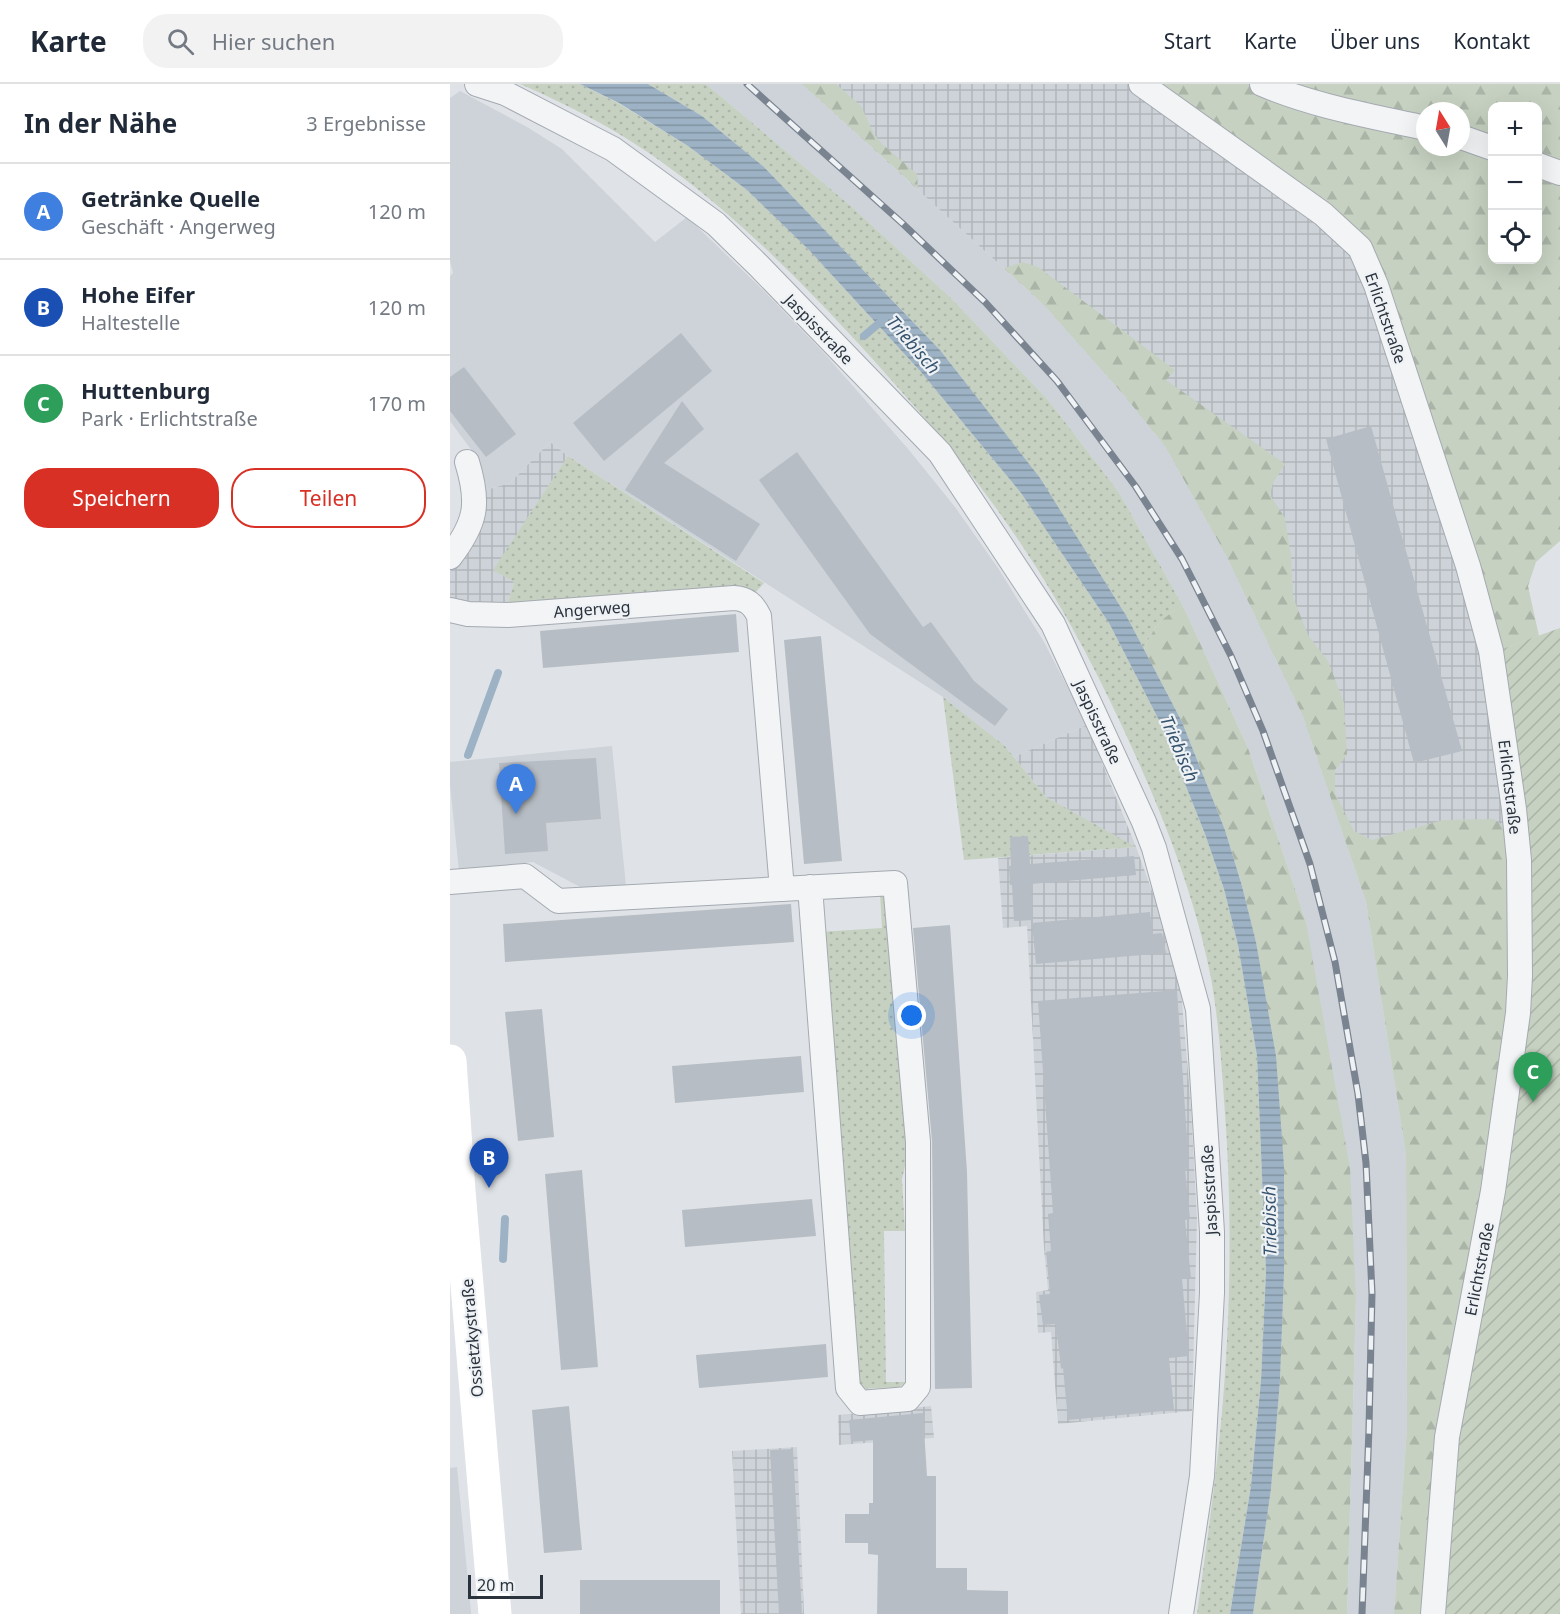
<!DOCTYPE html>
<html lang="de">
<meta charset="utf-8">
<style>
body{margin:0;font-family:"Noto Sans",sans-serif;background:#f2f2f3;color:#1f2937}
.controls{position:absolute;right:18px;top:18px;display:grid;overflow:hidden;border-radius:12px;box-shadow:0 6px 24px #0002}
.controls button{width:54px;height:54px;display:grid;place-items:center;padding:0;border:0;border-bottom:2px solid #e0e1e3;background:#fff;color:#1f2937;font:30px sans-serif}
.compass{position:absolute;left:966px;top:18px;width:54px;height:54px;border-radius:50%;background:#fff;box-shadow:0 6px 24px #0002;rotate:349deg}
.scale{position:absolute;left:18px;bottom:15px;width:75px;box-sizing:border-box;padding-left:6px;border:3px solid #2a323d;border-top:0;font-size:16px;line-height:21px;white-space:nowrap;color:#2a323d;-webkit-text-stroke:4px #eff2f5;paint-order:stroke}
.you{position:absolute;left:462px;top:932px;width:21px;height:21px;margin:-15px;border:4px solid #fff;border-radius:50%;background:#1a73e8;box-shadow:0 0 0 9px #1a73e833}
.badge{display:grid;place-items:center;width:39px;height:39px;border-radius:50%;background:#d93025;color:#fff;font-size:20px;font-weight:700}
.pin{position:absolute;translate:-50% -50px;filter:drop-shadow(0 2px 3px #0008)}
.pin::after{content:'';position:absolute;top:32px;width:21px;height:18px;background:inherit;clip-path:polygon(0 0,100% 0,50% 100%)}
.list{margin:0;padding:0;list-style:none}
h2{display:flex;justify-content:space-between;align-items:center;height:78px;margin:0;padding:0 24px;font-size:26px}
h2 small{font-size:20px;font-weight:400;color:#747a83}
.list li{display:grid;grid-template-columns:39px 1fr auto;gap:18px;align-items:center;box-sizing:border-box;height:96px;padding:0 24px;border-top:2px solid #e0e1e3}
.list b{display:block;font-size:22px;white-space:nowrap}
.list p{margin:0;font-size:20px;white-space:nowrap;color:#747a83}
.list em{font-size:20px;font-style:normal;color:#747a83}
.actions{display:flex;gap:12px;padding:18px 24px}
.actions a{flex:1;padding:14px 0;border:2px solid #d93025;border-radius:24px;text-align:center;font-size:21px;color:#d93025}
.actions .main{background:#d93025;color:#fff}
.icon{flex:none;width:33px;height:33px;fill:none;stroke:currentColor;stroke-width:2;stroke-linecap:round;stroke-linejoin:round}
.map{position:relative;flex:none;width:1110px;height:1530px;overflow:hidden}
header{display:flex;align-items:center;gap:36px;box-sizing:border-box;height:84px;padding:0 30px;background:#fff;border-bottom:2px solid #e0e1e3}
header strong{font-size:28px}
nav{display:flex;gap:33px;margin-inline-start:auto;font-size:21px}
.search{width:420px;height:54px;background:#f2f2f3;display:flex;align-items:center;gap:15px;box-sizing:border-box;padding:0 21px;border-radius:24px;color:#747a83;font-size:22px}
main{display:flex}
aside{flex:1;background:#fff}
.map>svg:first-child{display:block}
.built{fill:#ced3d9}
.industrial{fill:url(#industrial-grid)}
.grass{fill:url(#grass-dots)}
.forest{fill:url(#forest-firs);fill-rule:evenodd}
.garden{fill:url(#garden-furrows)}
.water{fill:url(#water-rules)}
.lines{fill:none;stroke-linecap:round;stroke-linejoin:round}
.stream{stroke:#9db3c5;stroke-width:8}
.building{fill:#b7bdc4}
.minor-casing{stroke:#a5aab1;stroke-width:26}
.minor{stroke:#f2f4f6;stroke-width:24}
.secondary{stroke:#fff;stroke-width:33}
.rail-casing{stroke:#7a8490;stroke-width:7}
.rail{stroke:#eff2f5;stroke-width:4.5;stroke-dasharray:14;stroke-linecap:butt}
.labels{text-anchor:middle;stroke-width:4.5;stroke-linejoin:round;paint-order:stroke}
.street-label{font-size:16px;fill:#2a323d;stroke:#eff2f5}
.water-label{font-size:18px;font-style:italic;fill:#37546e;stroke:#eff2f5}
</style>
<header>
<strong>Karte</strong>
<div class="search"><svg class="icon" aria-label="search" viewBox="0 0 24 24"><circle cx="10" cy="10" r="6"/><path d="M15 15l6 6"/></svg>Hier suchen</div>
<nav><a>Start</a><a>Karte</a><a>Über uns</a><a>Kontakt</a></nav>
</header>
<main>
<aside>
<h2>In der Nähe<small>3 Ergebnisse</small></h2>
<ul class="list">
<li><span class="badge" style="background:#3f7fe0">A</span><div><b>Getränke Quelle</b><p>Geschäft · Angerweg</p></div><em>120 m</em></li>
<li><span class="badge" style="background:#1a4fb4">B</span><div><b>Hohe Eifer</b><p>Haltestelle</p></div><em>120 m</em></li>
<li><span class="badge" style="background:#2e9e5b">C</span><div><b>Huttenburg</b><p>Park · Erlichtstraße</p></div><em>170 m</em></li>
</ul>
<div class="actions"><a class="main">Speichern</a><a>Teilen</a></div>
</aside>
<div class="map">
<svg width="1110" height="1530" viewBox="0 0 1110 1530">
<defs>
<pattern id="industrial-grid" width="8" height="8" patternUnits="userSpaceOnUse" patternTransform="scale(1.5)"><rect width="8" height="8" fill="#ced3d9"/><path d="M0 4h8M4 0v8" fill="none" stroke="#b1b6bb"/></pattern>
<pattern id="grass-dots" width="8" height="8" patternUnits="userSpaceOnUse" patternTransform="scale(1.5)"><rect width="8" height="8" fill="#c6d1c1"/><path d="M2 2h.1M6 6h.1" fill="none" stroke="#aab4a7" stroke-width="1.8" stroke-linecap="round"/></pattern>
<pattern id="forest-firs" width="22" height="20" patternUnits="userSpaceOnUse" patternTransform="scale(1.5)"><rect width="22" height="20" fill="#c6d1c1"/><path d="M5 1l3.5 6h-7zM16 11l3.5 6h-7z" fill="#aab4a7"/></pattern>
<pattern id="garden-furrows" width="10" height="10" patternUnits="userSpaceOnUse" patternTransform="scale(1.5)"><rect width="10" height="10" fill="#c6d1c1"/><path d="M-1 1l2-2M0 10L10 0M9 11l2-2" fill="none" stroke="#aab4a7"/></pattern>
<pattern id="water-rules" width="6" height="5" patternUnits="userSpaceOnUse" patternTransform="scale(1.5)"><rect width="6" height="5" fill="#9db3c5"/><path d="M0 2.5h6" fill="none" stroke="#8092a1"/></pattern>
</defs>
<rect width="100%" height="100%" fill="#dfe3e7"/>
<!-- built -->
<g class="built">
<polygon points="256,0 352,0 595,222 673,310 715,362 776,471 853,632 916,818 956,1069 957,1343 944,1530 897,1530 906,1215 856,838 798,664 733,522 668,407 598,316 503,216 402,123"/>
<polygon points="10,7 77,43 112,65 205,158 237,133 311,204 374,269 459,366 505,423 548,484 594,558 637,641 564,673 555,662 493,613 118,372 100,358 60,399 36,406 32,385 22,367 0,337 0,192 3,189 0,177 0,14"/>
<polygon points="162,662 176,802 134,805 83,778 9,787 0,701 0,678"/>
<polygon points="7,1383 21,1528 21,1530 0,1530 0,1384"/>
</g>
<!-- industrial -->
<g class="industrial">
<polygon points="352,0 691,0 910,164 1018,482 1067,753 900,770 853,632 776,471 715,362 673,310 595,222"/>
<polygon points="100,358 118,372 44,486 64,498 56,525 0,521 0,487 19,465 30,438 36,406 60,399"/>
<polygon points="637,641 686,763 717,848 731,906 741,1023 747,1135 742,1327 608,1340 601,1248 588,1249 586,1208 598,1206 594,1164 577,842 553,844 548,774 685,763 596,713 564,673"/>
<polygon points="481,1322 484,1354 389,1361 388,1331"/>
<polygon points="347,1363 354,1530 291,1530 282,1367"/>
</g>
<!-- grass -->
<g class="grass">
<path d="M 70,0 L 130,0 L 168,19 L 238,62 L 297,106 L 359,166 L 471,288 L 571,409 L 659,539 L 712,642 L 755,750 L 774,805 L 788,861 L 807,972 L 816,1188 L 811,1296 L 801,1402 L 780,1530 L 747,1530 C 755,1473 763,1416 769,1359 C 781,1245 783,1129 774,1015 C 771,973 768,931 760,889 C 745,815 718,744 687,675 C 654,601 617,528 571,460 C 526,392 472,330 418,270 C 344,189 255,99 159,44 C 131,28 100,13 70,0 Z"/>
<path d="M 198,0 L 256,0 L 402,123 L 503,216 L 598,316 L 668,407 L 733,522 C 711,533 703,544 694,566 L 677,533 L 590,395 L 490,266 L 314,83 L 252,32 Z"/>
<polygon points="118,372 314,499 306,508 296,506 56,525 64,498 43,486"/>
<polygon points="493,613 555,662 596,713 686,763 514,776"/>
<polygon points="430,809 436,811 458,1069 452,1095 455,1147 434,1147 436,1298 457,1298 449,1303 409,1305 369,848 432,844"/>
</g>
<!-- forest -->
<g class="forest">
<polygon points="352,0 386,0 411,22 424,50 432,60 467,90 468,105"/>
<path d="M 691,0 L 1110,0 L 1110,457 L 1086,478 L 1078,502 L 1089,552 L 1044,568 L 910,164 ZM 1042,22 L 1088,22 L 1088,176 L 1042,176 ZM 975,27 L 1011,27 L 1011,63 L 975,63 Z"/>
<polygon points="573,178 588,183 725,286 716,296 835,380 823,399 820,411 835,434 841,472 843,513 858,551 878,577 894,619 897,671 885,686 885,709 904,747 922,756 993,736 1044,735 1067,753 1070,892 983,1530 944,1530 957,1343 956,1070 916,818 853,632 776,471 715,362 673,310 595,222 554,184"/>
<path d="M 733,522 L 798,664 L 856,838 L 900,1084 L 906,1215 L 897,1530 L 803,1530 L 821,1405 L 830,1297 L 834,1190 L 834,1082 L 806,858 L 792,802 L 775,746 L 732,638 L 694,566 C 703,544 711,533 733,522 Z"/>
</g>
<!-- garden -->
<polygon class="garden" points="1110,544 1110,1530 983,1530 1068,929 1044,568"/>
<!-- water -->
<polygon class="water" points="130,0 198,0 252,32 314,83 490,266 590,394 677,533 732,638 775,746 792,802 806,858 826,972 834,1082 834,1190 830,1297 821,1405 803,1530 780,1530 801,1402 811,1296 816,1188 807,972 788,861 774,805 755,750 712,642 659,539 571,409 471,288 359,166 297,106 238,62 169,19"/>
<g class="lines">
<!-- stream -->
<g class="stream">
<polyline points="414,252 434,235"/>
<polyline points="18,671 48,589"/>
<polyline points="53,1175 55,1135"/>
</g>
</g>
<!-- building -->
<g class="building">
<polygon points="231,249 262,287 154,377 123,339"/>
<polygon points="14,283 66,350 36,373 0,327 0,293"/>
<polygon points="232,317 254,345 214,379 310,440 286,477 175,406"/>
<polygon points="921,342 1012,667 964,679 876,355"/>
<polygon points="347,368 473,543 481,538 524,597 558,625 545,642 420,550 309,396"/>
<polygon points="286,530 289,568 93,584 90,547"/>
<polygon points="371,552 392,777 354,780 334,556"/>
<polygon points="146,674 151,735 96,739 98,767 55,770 49,679"/>
<polygon points="578,752 580,780 684,772 686,791 581,800 583,836 564,837 562,801 560,801 559,782 561,782 560,753"/>
<polygon points="341,820 344,858 55,878 53,840"/>
<polygon points="700,828 702,850 712,849 716,869 586,880 582,839"/>
<polygon points="500,841 517,1088 522,1304 485,1305 482,1057 463,844"/>
<polygon points="727,906 739,1084 735,1085 740,1135 735,1136 741,1194 732,1195 739,1272 719,1274 724,1326 618,1336 613,1284 611,1285 606,1240 593,1241 589,1211 600,1210 596,1168 601,1167 598,1130 603,1129 588,917"/>
<polygon points="92,925 104,1053 68,1057 55,928"/>
<polygon points="351,972 354,1008 225,1019 222,982"/>
<polygon points="132,1086 148,1283 111,1286 95,1090"/>
<polygon points="362,1115 366,1152 235,1163 232,1126"/>
<polygon points="376,1260 378,1293 249,1304 246,1271"/>
<polygon points="119,1322 132,1466 94,1469 82,1326"/>
<polygon points="473,1329 477,1392 486,1392 486,1484 517,1484 517,1506 558,1507 558,1530 427,1530 428,1471 418,1470 418,1459 395,1459 395,1430 419,1430 419,1419 423,1419 423,1356 401,1358 399,1336"/>
<polygon points="343,1365 352,1530 329,1530 320,1366"/>
<rect x="130" y="1496" width="140" height="34"/>
</g>
<g class="lines">
<!-- minor casing -->
<g class="minor-casing">
<g id="minor">
<polyline points="27,0 55,9 163,65 266,140 309,182 490,369 603,540 694,738 704,764 748,925 762,1148 762,1209 752,1392 731,1530"/>
<polyline points="691,0 873,130 910,164 926,201 1018,482 1041,567 1064,725 1069,776 1070,892 1068,929 1043,1107 997,1353 983,1530"/>
<path d="M 812,0 C 863,22 921,32 975,44"/>
<polyline points="1011,53 1042,64"/>
<polyline points="1088,81 1110,89"/>
<path d="M 0,473 C 26,439 30,420 17,378"/>
<path d="M 0,526 L 18,530 L 58,531 L 284,514 C 297,515 303,520 309,532 L 332,805"/>
<polyline points="0,798 75,792 108,817 445,799 468,1058 468,1303 458,1315 410,1319 398,1304 360,803"/>
</g>
</g>
<!-- minor -->
<use href="#minor" class="minor"/>
<!-- secondary -->
<polyline class="secondary" points="0,977 9,1107 45,1530"/>
<!-- rail casing -->
<g class="rail-casing">
<polyline id="rail" points="297,0 452,139 535,218 607,297 686,403 732,475 781,572 813,647 860,780 885,878 908,1010 916,1079 922,1209 919,1344 912,1530"/>
</g>
<!-- rail -->
<use href="#rail" class="rail"/>
</g>
<g class="labels">
<!-- street labels -->
<g class="street-label">
<text transform="translate(936 234) rotate(71)" y="6">Erlichtstraße</text>
<text transform="translate(369 245) rotate(46)" y="6">Jaspisstraße</text>
<text transform="translate(142 525) rotate(-4)" y="6">Angerweg</text>
<text transform="translate(648 638) rotate(65)" y="6">Jaspisstraße</text>
<text transform="translate(1060 703) rotate(83)" y="6">Erlichtstraße</text>
<text transform="translate(759 1106) rotate(-93)" y="6">Jaspisstraße</text>
<text transform="translate(1029 1185) rotate(-79)" y="6">Erlichtstraße</text>
<text transform="translate(22 1254) rotate(-95)" y="6">Ossietzkystraße</text>
</g>
<!-- water labels -->
<g class="water-label">
<text transform="translate(463 261) rotate(49)" y="6">Triebisch</text>
<text transform="translate(729 665) rotate(67)" y="6">Triebisch</text>
<text transform="translate(820 1137) rotate(-91)" y="6">Triebisch</text>
</g>
</g>
</svg>
<div class="controls">
<button>+</button>
<button>−</button>
<button><svg class="icon" aria-label="locate" viewBox="0 0 24 24"><circle cx="12" cy="12" r="6"/><path d="M12 2v4M12 18v4M2 12h4M18 12h4"/></svg></button>
</div>
<svg class="compass" viewBox="-18 -18 36 36"><path d="M0-13l5 13h-10z" fill="#e53935"/><path d="M0 13l5-13h-10z" fill="#747a83"/></svg>
<div class="scale">20 m</div>
<div class="you"></div>
<div class="pin badge" style="left:66px;top:730px;background:#3f7fe0">A</div>
<div class="pin badge" style="left:39px;top:1104px;background:#1a4fb4">B</div>
<div class="pin badge" style="left:1083px;top:1018px;background:#2e9e5b">C</div>
</div>
</main>
